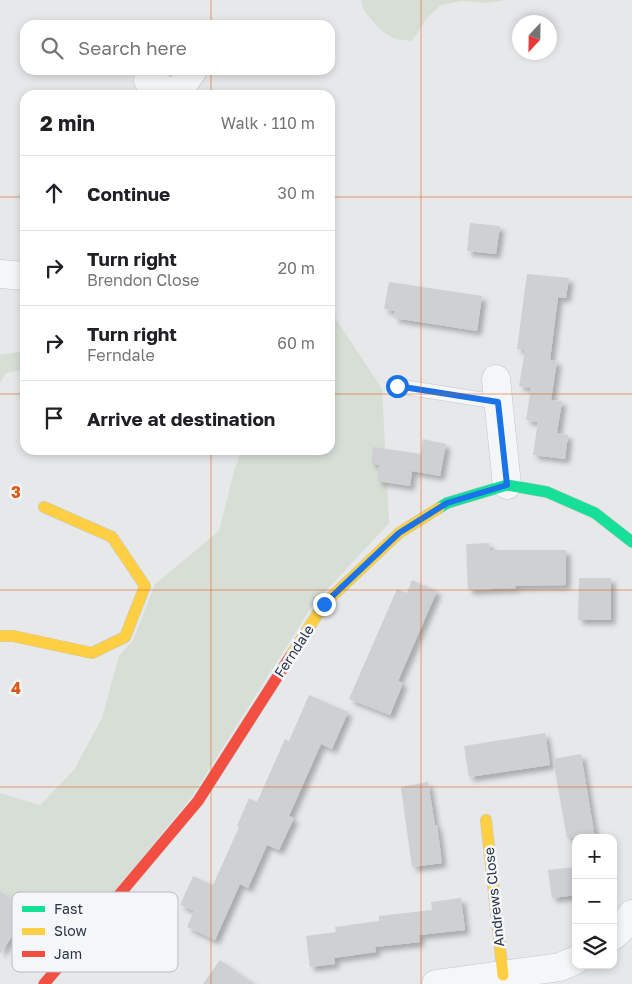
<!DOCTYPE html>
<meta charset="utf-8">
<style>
body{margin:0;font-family:"Golos Text",sans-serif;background:#f6f6f6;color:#202124}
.controls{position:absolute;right:15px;bottom:15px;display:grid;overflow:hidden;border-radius:10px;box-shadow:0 2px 8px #0003}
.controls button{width:45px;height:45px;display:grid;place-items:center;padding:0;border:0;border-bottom:1px solid #e0e0e0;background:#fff;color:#202124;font:25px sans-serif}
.compass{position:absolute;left:512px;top:15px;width:45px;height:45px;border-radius:50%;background:#fff;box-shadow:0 2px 8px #0003;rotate:202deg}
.stop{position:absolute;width:15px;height:15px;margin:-11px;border:4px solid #1a73e8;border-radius:50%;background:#fff}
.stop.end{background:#1a73e8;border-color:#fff;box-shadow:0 1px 5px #0008}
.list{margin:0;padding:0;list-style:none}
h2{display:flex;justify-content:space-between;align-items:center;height:65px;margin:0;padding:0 20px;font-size:21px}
h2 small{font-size:16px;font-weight:400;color:#757577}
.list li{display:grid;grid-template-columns:32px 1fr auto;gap:15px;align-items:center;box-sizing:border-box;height:75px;padding:0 20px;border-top:1px solid #e0e0e0}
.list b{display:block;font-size:19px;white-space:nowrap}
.list p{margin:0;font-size:16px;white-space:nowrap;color:#757577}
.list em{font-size:16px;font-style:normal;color:#757577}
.icon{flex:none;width:28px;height:28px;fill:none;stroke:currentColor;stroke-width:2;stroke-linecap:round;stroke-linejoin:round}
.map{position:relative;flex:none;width:632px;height:984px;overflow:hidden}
.search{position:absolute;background:#fff;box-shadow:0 2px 8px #0003;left:20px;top:20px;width:315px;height:55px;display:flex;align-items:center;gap:12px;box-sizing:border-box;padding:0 18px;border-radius:15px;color:#757577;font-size:19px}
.panel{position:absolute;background:#fff;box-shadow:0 2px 8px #0003;left:20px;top:90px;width:315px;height:365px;border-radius:15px}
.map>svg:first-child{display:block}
.green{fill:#d6ded6}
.building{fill:#ced0d3;filter:url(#shadow)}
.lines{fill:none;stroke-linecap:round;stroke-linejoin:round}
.lane-casing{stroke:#c4c6c8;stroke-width:15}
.street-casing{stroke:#c4c6c8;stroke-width:29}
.fast-casing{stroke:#c4c6c8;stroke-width:12}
.slow-casing{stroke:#c4c6c8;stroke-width:12}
.jam-casing{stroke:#c4c6c8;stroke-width:12}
.lane{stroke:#f5f6f7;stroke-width:14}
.street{stroke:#f5f6f7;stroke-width:28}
.fast{stroke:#16e098;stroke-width:11}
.slow{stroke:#ffcf43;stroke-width:11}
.jam{stroke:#f24e42;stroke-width:11}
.route{stroke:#1a73e8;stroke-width:6}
.grid{fill:none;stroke:#df570f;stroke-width:1;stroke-opacity:0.55}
.labels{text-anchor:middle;stroke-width:5;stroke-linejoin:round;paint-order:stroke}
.street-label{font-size:14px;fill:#2b3445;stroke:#f4f6f9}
.key{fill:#f4f6f9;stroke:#b8bcc3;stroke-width:1}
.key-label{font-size:14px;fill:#2b3445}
.grid-label{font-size:16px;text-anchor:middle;font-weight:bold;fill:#df570f;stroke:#f4f6f9;stroke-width:5;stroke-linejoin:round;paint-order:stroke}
</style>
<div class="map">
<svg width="632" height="984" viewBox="0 0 632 984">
<defs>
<filter id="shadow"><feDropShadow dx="4.5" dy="4.5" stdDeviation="2.5" flood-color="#0004"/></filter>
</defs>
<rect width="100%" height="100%" fill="#e6e8ea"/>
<!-- green -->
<g class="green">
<path d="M 361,0 L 506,0 L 487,3 L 462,1 L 441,5 L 427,18 L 412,41 C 405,40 397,40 391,37 C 381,31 361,12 361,0 Z"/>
<polygon points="330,310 382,389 389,523 312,606 191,798 77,936 0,891 0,793 40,805 74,770 102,718 119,656 133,640 155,584 219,531 234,471 242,450 330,450"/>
<polygon points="25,351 25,370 6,373 0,383 0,355"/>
</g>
<!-- building -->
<g class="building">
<polygon points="470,223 500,226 496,254 467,251"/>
<polygon points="527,274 569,278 566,298 558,297 550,360 557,361 551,400 562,401 557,433 568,435 565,459 533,455 538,422 526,420 531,388 519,386 525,350 517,349"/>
<polygon points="389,282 482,296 477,331 394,318 395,311 384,309"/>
<polygon points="423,439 446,444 440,476 412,471 410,486 377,481 379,465 371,463 373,447 421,454"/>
<polygon points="489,543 490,550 566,550 566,585 515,586 516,588 468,590 466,544"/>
<polygon points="579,578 611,578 611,620 578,620"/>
<polygon points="412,580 437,591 398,681 403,683 390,715 349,699 397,589 407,593"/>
<polygon points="309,695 348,712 332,749 321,744 289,816 294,818 279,850 267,845 248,888 240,884 215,940 187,927 194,911 180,905 193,876 213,885 239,827 237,826 249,798 257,802 285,739 289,741"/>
<polygon points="545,733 550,765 469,777 464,746"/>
<polygon points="581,754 595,838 567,838 553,759"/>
<polygon points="428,782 435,825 437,825 442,863 412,867 401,787"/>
<polygon points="576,867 576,895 552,898 548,870"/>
<polygon points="0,891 49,924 35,945 15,932 0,954"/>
<polygon points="461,898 465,930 419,935 420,942 375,947 376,952 334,958 335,964 310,967 306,936 336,932 335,927 379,921 379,916 432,910 431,902"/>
<polygon points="220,960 254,984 203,984"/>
</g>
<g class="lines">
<!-- lane casing -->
<g class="lane-casing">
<polyline id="lane" points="397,386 498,402"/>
</g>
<!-- street casing -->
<g class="street-casing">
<g id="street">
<polyline points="148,80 174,95"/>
<polyline points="176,95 193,70"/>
<polyline points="0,274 25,276"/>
<polyline points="496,379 507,485"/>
<polyline points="613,936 624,926 632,914"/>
<polyline points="436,984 560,967 576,960"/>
</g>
</g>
<!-- fast casing -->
<g class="fast-casing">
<polyline id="fast" points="439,508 447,503 507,485 547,492 595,513 632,542"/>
</g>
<!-- slow casing -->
<g class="slow-casing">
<g id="slow">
<polyline points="0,636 13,636 92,653 125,637 145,586 112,537 44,507"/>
<polyline points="290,657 324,604 399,533 439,508"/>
<polyline points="486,820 503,975"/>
</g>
</g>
<!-- jam casing -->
<g class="jam-casing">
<polyline id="jam" points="44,984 198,801 290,657"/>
</g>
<!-- lane -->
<use href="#lane" class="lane"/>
<!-- street -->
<use href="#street" class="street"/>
<!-- fast -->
<use href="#fast" class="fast"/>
<!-- slow -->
<use href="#slow" class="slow"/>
<!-- jam -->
<use href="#jam" class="jam"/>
</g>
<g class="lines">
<!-- route -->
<polyline class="route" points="324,604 399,533 447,503 507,485 498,402 397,386"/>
</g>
<!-- grid -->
<path class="grid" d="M 211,0 L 211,25M 421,0 L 421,984M 211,70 L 211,95M 0,197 L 25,197M 330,197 L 632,197M 0,394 L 25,394M 330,394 L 632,394M 211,450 L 211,984M 0,590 L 632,590M 0,787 L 632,787"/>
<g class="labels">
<!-- street labels -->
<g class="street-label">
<text transform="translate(294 651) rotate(-57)" y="5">Ferndale</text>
<text transform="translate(494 897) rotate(-96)" y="5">Andrews Close</text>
</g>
</g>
<!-- legend -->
<rect x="12" y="892" width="166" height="80" rx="8" class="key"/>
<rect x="22" y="906" width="23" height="6" fill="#16e098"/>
<rect x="22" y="928" width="23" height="7" fill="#ffcf43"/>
<rect x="22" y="951" width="23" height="6" fill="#f24e42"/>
<g class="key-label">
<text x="54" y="914">Fast</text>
<text x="54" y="936">Slow</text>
<text x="54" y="959">Jam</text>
</g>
<g class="grid-label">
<text x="16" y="498">3</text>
<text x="16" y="694">4</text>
</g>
</svg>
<div class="controls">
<button>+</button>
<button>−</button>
<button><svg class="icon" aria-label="layers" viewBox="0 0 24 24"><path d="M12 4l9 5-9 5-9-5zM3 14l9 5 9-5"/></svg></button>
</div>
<svg class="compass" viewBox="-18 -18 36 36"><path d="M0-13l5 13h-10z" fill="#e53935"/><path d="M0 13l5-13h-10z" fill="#757577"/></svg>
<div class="stop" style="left:397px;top:386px"></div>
<div class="stop end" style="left:324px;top:604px"></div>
<div class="search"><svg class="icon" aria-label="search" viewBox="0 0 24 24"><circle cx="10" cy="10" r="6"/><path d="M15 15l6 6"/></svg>Search here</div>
<section class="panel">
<h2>2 min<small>Walk · 110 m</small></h2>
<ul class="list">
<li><svg class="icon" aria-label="ahead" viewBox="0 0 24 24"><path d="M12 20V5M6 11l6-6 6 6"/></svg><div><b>Continue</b></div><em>30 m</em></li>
<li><svg class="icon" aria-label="right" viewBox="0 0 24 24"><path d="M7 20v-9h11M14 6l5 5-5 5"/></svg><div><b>Turn right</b><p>Brendon Close</p></div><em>20 m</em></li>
<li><svg class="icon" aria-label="right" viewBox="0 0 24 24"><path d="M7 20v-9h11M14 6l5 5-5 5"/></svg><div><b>Turn right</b><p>Ferndale</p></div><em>60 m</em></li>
<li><svg class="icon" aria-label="arrive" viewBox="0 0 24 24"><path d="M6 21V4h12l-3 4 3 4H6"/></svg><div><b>Arrive at destination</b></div></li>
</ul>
</section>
</div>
